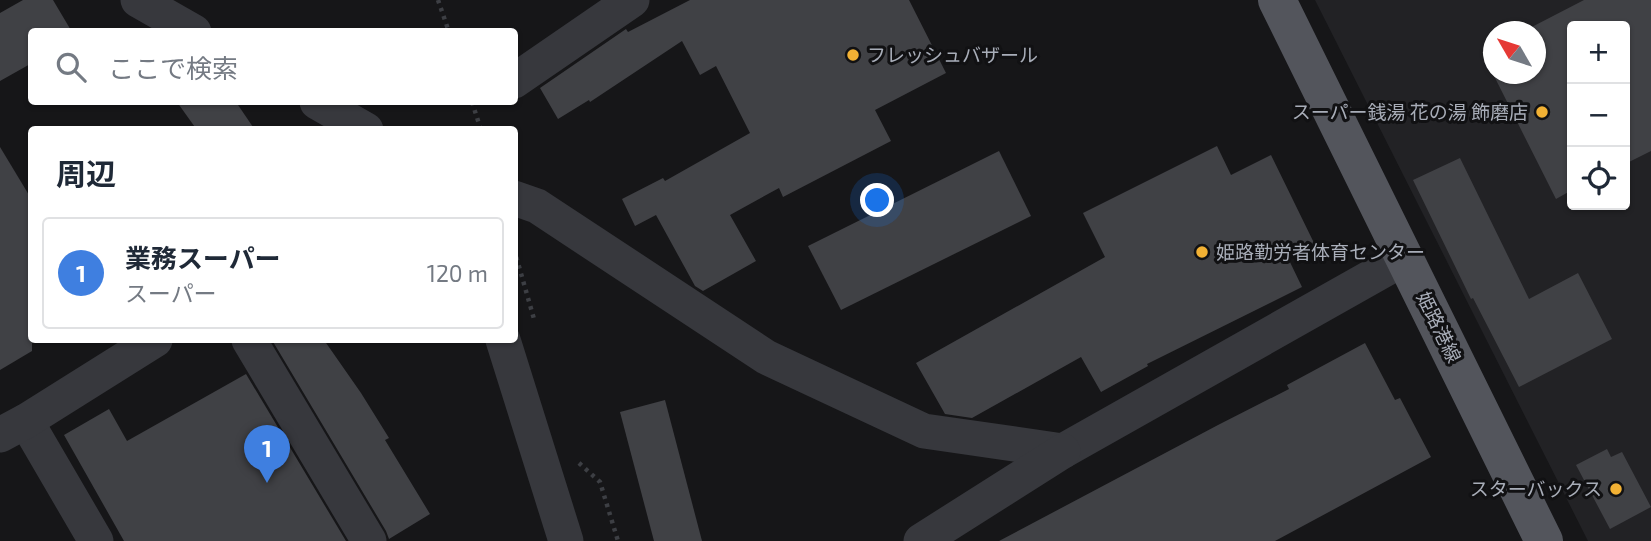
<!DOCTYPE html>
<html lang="ja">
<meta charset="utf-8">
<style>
body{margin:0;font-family:"Exo 2","Noto Sans JP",sans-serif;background:#f2f2f3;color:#1f2937}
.controls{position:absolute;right:21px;top:21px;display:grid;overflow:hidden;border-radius:7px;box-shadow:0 2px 5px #0004}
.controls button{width:63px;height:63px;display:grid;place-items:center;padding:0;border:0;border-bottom:2px solid #e0e1e3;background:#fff;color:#1f2937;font:35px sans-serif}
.compass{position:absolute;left:1483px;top:21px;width:63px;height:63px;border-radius:50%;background:#fff;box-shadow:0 2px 5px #0004;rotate:309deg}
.you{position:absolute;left:878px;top:201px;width:24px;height:24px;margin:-18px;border:5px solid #fff;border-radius:50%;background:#1a73e8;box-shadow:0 0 0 10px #1a73e833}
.badge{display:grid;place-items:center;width:46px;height:46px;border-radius:50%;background:#1a73e8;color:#fff;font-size:23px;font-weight:700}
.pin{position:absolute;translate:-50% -58px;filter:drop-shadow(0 2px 4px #0008)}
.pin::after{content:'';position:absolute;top:37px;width:24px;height:21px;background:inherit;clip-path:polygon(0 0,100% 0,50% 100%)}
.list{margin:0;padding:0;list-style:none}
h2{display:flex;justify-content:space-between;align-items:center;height:91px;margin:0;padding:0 28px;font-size:30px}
h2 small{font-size:23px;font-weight:400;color:#747a83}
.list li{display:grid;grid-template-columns:46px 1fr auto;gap:21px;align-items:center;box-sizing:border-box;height:112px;margin:0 14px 14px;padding:0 14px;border:2px solid #e0e1e3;border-radius:7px}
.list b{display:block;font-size:26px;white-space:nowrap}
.list p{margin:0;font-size:23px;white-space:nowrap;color:#747a83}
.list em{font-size:23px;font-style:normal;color:#747a83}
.icon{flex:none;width:38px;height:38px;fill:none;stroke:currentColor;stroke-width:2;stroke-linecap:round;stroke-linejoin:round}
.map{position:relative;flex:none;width:1651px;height:541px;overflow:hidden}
.search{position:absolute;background:#fff;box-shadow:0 2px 5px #0004;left:28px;top:28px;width:490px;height:77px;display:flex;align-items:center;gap:18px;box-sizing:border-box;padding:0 24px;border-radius:7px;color:#747a83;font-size:26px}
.panel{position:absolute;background:#fff;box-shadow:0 2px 5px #0004;left:28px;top:126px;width:490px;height:217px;border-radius:7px}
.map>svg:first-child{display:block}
.built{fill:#222225;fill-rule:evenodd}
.building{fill:#404145}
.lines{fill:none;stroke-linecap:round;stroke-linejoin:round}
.path{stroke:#3d3f44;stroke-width:4.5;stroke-dasharray:3.5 5;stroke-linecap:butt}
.street{stroke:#37383d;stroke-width:35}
.primary{stroke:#53555c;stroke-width:38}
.poi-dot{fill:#f2b134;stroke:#111113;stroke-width:2.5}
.labels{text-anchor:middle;stroke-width:6;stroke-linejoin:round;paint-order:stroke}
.poi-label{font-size:19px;fill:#a8adb8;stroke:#111113;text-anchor:start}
.street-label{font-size:19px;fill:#a8adb8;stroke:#111113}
</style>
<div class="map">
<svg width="1651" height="541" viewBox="0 0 1651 541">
<rect width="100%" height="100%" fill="#161618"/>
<!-- built -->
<path class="built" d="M 1315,0 L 1651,0 L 1651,541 L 1588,541 ZM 1572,26 L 1625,26 L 1625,205 L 1572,205 ZM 1494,32 L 1536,32 L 1536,74 L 1494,74 Z"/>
<!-- building -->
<g class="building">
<polygon points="23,0 53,0 72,32 32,32 32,63 0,81 0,13"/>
<polygon points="690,0 909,0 946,73 875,110 891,141 783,197 779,188 730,215 756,261 703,291 695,286 656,215 635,226 622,199 663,178 665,181 750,133 716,66 700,75 682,41 590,102 589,100 558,119 540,88 626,29 628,32"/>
<polygon points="1584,0 1651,0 1651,151 1625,164 1625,26 1572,26 1572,190 1556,199 1482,52 1494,46 1494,74 1536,74 1536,32 1522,32"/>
<polygon points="177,102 236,102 255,130 197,130"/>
<polygon points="1217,146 1231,175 1271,155 1315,245 1288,258 1302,287 1147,364 1148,366 1101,392 1081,357 972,418 945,414 916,363 1105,257 1083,213"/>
<polygon points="0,147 32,200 32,351 0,370"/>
<polygon points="999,151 1031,216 841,310 808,246"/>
<polygon points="1460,158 1529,299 1578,273 1612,339 1519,387 1473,298 1471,299 1413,180"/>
<polygon points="272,340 324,340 361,393 389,438 385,440 430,514 389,539 386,531"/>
<polygon points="1365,343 1395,400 1400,398 1431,457 1275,541 999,541 1218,425 1289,389 1287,385"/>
<polygon points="246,374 346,541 124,541 64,435 109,409 127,441"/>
<polygon points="665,400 702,541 654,541 620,412"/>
<polygon points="1607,449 1611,457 1622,452 1651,507 1610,529 1576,465"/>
</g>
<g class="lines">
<!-- path -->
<g class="path">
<polyline points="438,0 449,32"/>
<polyline points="472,102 481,130"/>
<polyline points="514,249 534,319"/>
<polyline points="579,463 600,482 618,541"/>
</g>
<!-- street -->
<g class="street">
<polyline points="138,0 194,32"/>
<polyline points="514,81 632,0"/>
<polyline points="317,102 366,130"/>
<polyline points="514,198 537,206 766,357 924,431 1063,451 1405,258"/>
<polyline points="249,340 369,541"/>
<polyline points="503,340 566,541"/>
<polyline points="26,421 96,541"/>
<polyline points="0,435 26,421 155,340"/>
<polyline points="921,541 1063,451"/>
</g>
<!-- primary -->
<polyline class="primary" points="1277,0 1544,541"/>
</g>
<!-- markers -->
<g class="poi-dot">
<circle cx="853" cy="55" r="7"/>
<circle cx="1542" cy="112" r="7"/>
<circle cx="1202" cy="252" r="7"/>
<circle cx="1616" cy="489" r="7"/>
</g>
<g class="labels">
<!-- poi labels -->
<g class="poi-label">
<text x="867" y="62">フレッシュバザール</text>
<text x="1528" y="119" text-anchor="end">スーパー銭湯 花の湯 飾磨店</text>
<text x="1216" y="259">姫路勤労者体育センター</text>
<text x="1602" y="496" text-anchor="end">スターバックス</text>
</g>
<!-- street labels -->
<g class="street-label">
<text transform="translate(1439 327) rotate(64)" y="7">姫路港線</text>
</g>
</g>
</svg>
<div class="controls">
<button>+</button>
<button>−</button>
<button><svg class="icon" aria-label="locate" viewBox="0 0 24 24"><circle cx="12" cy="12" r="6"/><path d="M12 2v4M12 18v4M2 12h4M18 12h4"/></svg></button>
</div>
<svg class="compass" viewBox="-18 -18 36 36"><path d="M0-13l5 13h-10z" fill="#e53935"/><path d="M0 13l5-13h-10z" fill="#747a83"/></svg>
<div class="you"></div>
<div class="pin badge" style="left:267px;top:483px;background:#3f7fe0">1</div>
<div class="search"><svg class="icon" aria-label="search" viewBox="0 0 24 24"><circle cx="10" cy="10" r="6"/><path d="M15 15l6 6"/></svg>ここで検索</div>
<section class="panel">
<h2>周辺<small></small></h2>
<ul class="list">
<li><span class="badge" style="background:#3f7fe0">1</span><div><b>業務スーパー</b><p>スーパー</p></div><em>120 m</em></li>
</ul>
</section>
</div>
